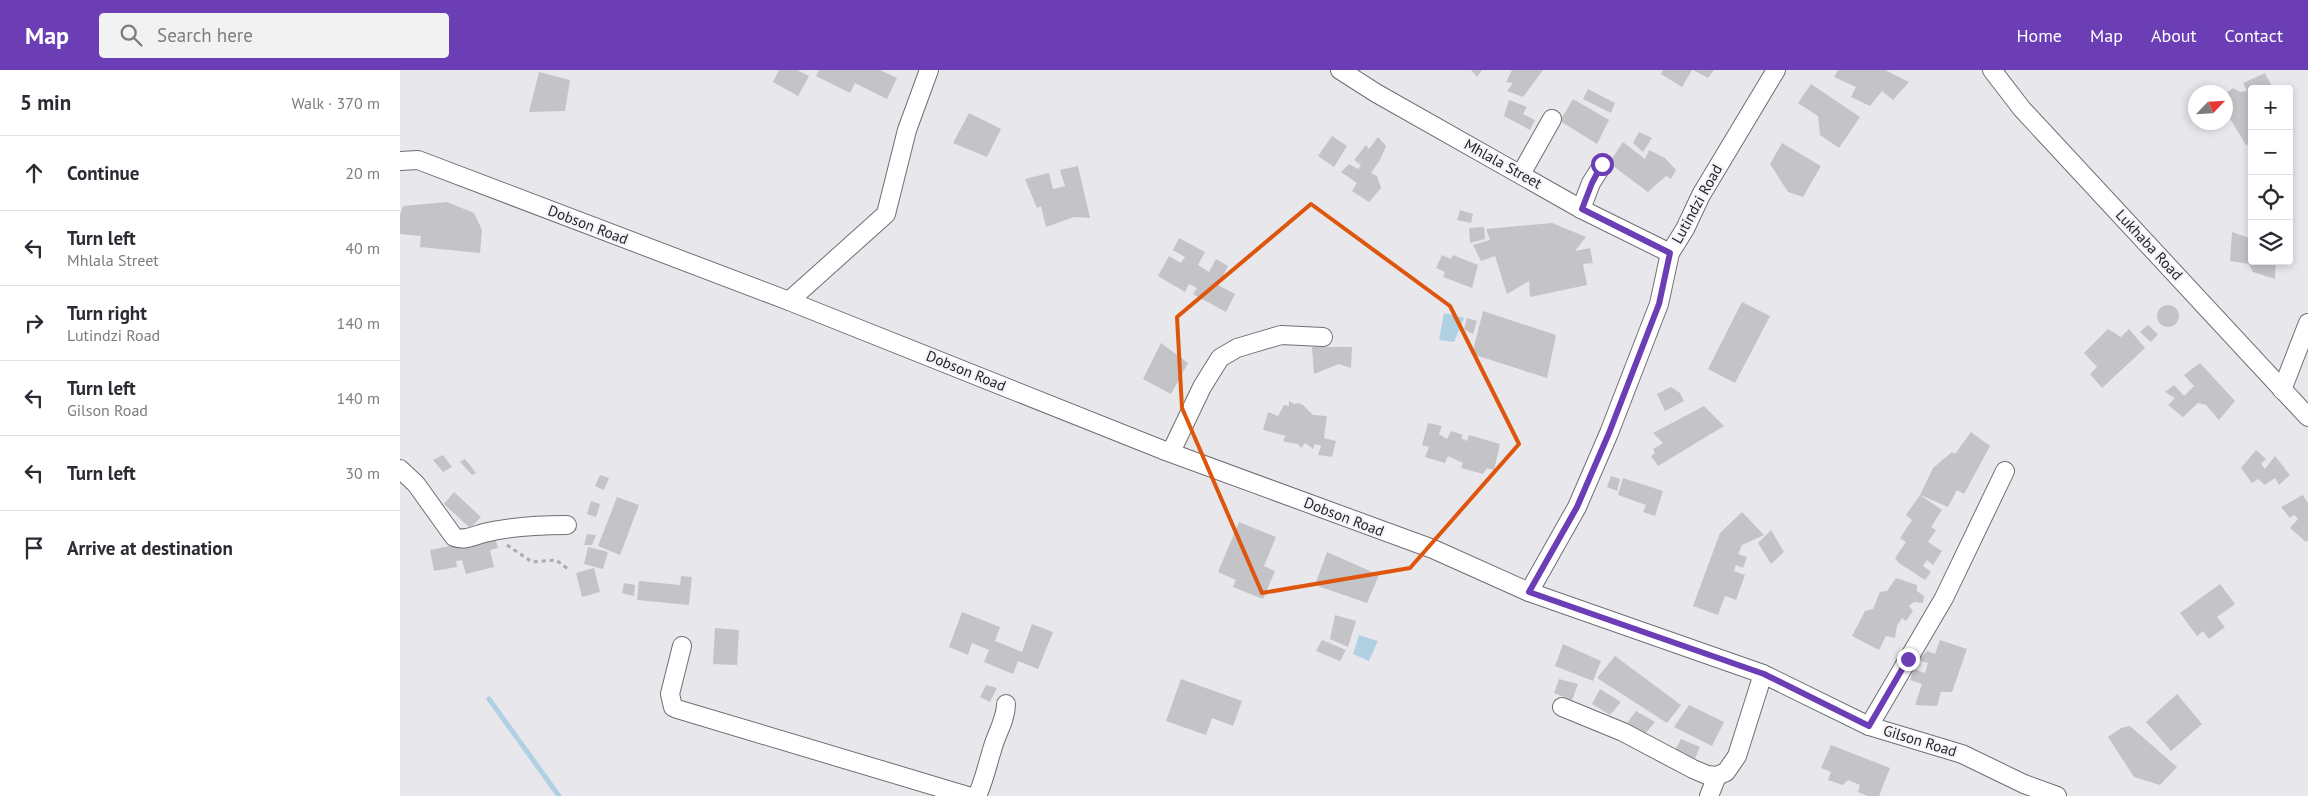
<!DOCTYPE html>
<meta charset="utf-8">
<style>
body{margin:0;font-family:"PT Sans",sans-serif;background:#f2f2f3;color:#2b2b33}
.controls{position:absolute;right:15px;top:15px;display:grid;overflow:hidden;border-radius:5px;box-shadow:0 2px 8px #0003}
.controls button{width:45px;height:45px;display:grid;place-items:center;padding:0;border:0;border-bottom:1px solid #e1e1e2;background:#fff;color:#2b2b33;font:25px sans-serif}
.compass{position:absolute;left:1788px;top:15px;width:45px;height:45px;border-radius:50%;background:#fff;box-shadow:0 2px 8px #0003;rotate:65deg}
.stop{position:absolute;width:15px;height:15px;margin:-11px;border:4px solid #6c3eb5;border-radius:50%;background:#fff}
.stop.end{background:#6c3eb5;border-color:#fff;box-shadow:0 1px 5px #0008}
.list{margin:0;padding:0;list-style:none}
h2{display:flex;justify-content:space-between;align-items:center;height:65px;margin:0;padding:0 20px;font-size:21px}
h2 small{font-size:16px;font-weight:400;color:#7c7c81}
.list li{display:grid;grid-template-columns:32px 1fr auto;gap:15px;align-items:center;box-sizing:border-box;height:75px;padding:0 20px;border-top:1px solid #e1e1e2}
.list b{display:block;font-size:19px;white-space:nowrap}
.list p{margin:0;font-size:16px;white-space:nowrap;color:#7c7c81}
.list em{font-size:16px;font-style:normal;color:#7c7c81}
.icon{flex:none;width:28px;height:28px;fill:none;stroke:currentColor;stroke-width:2;stroke-linecap:round;stroke-linejoin:round}
.map{position:relative;flex:none;width:1908px;height:726px;overflow:hidden}
header{display:flex;align-items:center;gap:30px;box-sizing:border-box;height:70px;padding:0 25px;background:#6c3eb5;color:#fff}
header strong{font-size:24px}
nav{display:flex;gap:28px;margin-inline-start:auto;font-size:18px}
.search{width:350px;height:45px;background:#f2f2f3;display:flex;align-items:center;gap:12px;box-sizing:border-box;padding:0 18px;border-radius:5px;color:#7c7c81;font-size:19px}
main{display:flex}
aside{flex:1;background:#fff}
.map>svg:first-child{display:block}
.water{fill:#b0d1e4}
.lines{fill:none;stroke-linecap:round;stroke-linejoin:round}
.stream{stroke:#b0d1e4;stroke-width:5}
.building{fill:#c4c3c8}
.minor-casing{stroke:#6f6e73;stroke-width:20}
.path{stroke:#abaaae;stroke-width:3;stroke-dasharray:4 4;stroke-linecap:butt}
.minor{stroke:#fff;stroke-width:18}
.route{stroke:#6c3eb5;stroke-width:6}
.marked{fill:none;stroke:#de560d;stroke-width:4;stroke-linejoin:round}
.labels{text-anchor:middle;stroke-width:4.5;stroke-linejoin:round;paint-order:stroke}
.street-label{font-size:15px;fill:#252426;stroke:#f5f4fa}
</style>
<header>
<strong>Map</strong>
<div class="search"><svg class="icon" aria-label="search" viewBox="0 0 24 24"><circle cx="10" cy="10" r="6"/><path d="M15 15l6 6"/></svg>Search here</div>
<nav><a>Home</a><a>Map</a><a>About</a><a>Contact</a></nav>
</header>
<main>
<aside>
<h2>5 min<small>Walk · 370 m</small></h2>
<ul class="list">
<li><svg class="icon" aria-label="ahead" viewBox="0 0 24 24"><path d="M12 20V5M6 11l6-6 6 6"/></svg><div><b>Continue</b></div><em>20 m</em></li>
<li><svg class="icon" aria-label="left" viewBox="0 0 24 24"><path d="M17 20v-9H6M10 6l-5 5 5 5"/></svg><div><b>Turn left</b><p>Mhlala Street</p></div><em>40 m</em></li>
<li><svg class="icon" aria-label="right" viewBox="0 0 24 24"><path d="M7 20v-9h11M14 6l5 5-5 5"/></svg><div><b>Turn right</b><p>Lutindzi Road</p></div><em>140 m</em></li>
<li><svg class="icon" aria-label="left" viewBox="0 0 24 24"><path d="M17 20v-9H6M10 6l-5 5 5 5"/></svg><div><b>Turn left</b><p>Gilson Road</p></div><em>140 m</em></li>
<li><svg class="icon" aria-label="left" viewBox="0 0 24 24"><path d="M17 20v-9H6M10 6l-5 5 5 5"/></svg><div><b>Turn left</b></div><em>30 m</em></li>
<li><svg class="icon" aria-label="arrive" viewBox="0 0 24 24"><path d="M6 21V4h12l-3 4 3 4H6"/></svg><div><b>Arrive at destination</b></div></li>
</ul>
</aside>
<div class="map">
<svg width="1908" height="726" viewBox="0 0 1908 726">
<rect width="100%" height="100%" fill="#e8e7ec"/>
<!-- water -->
<g class="water">
<polygon points="1044,243 1064,248 1054,272 1039,270"/>
<polygon points="959,565 978,571 969,591 953,584"/>
</g>
<g class="lines">
<!-- stream -->
<polyline class="stream" points="89,629 159,726"/>
</g>
<!-- building -->
<g class="building">
<polygon points="379,0 397,0 409,6 398,26 373,12"/>
<polygon points="419,0 480,0 497,8 487,29 455,13 450,23 416,6"/>
<polygon points="1071,0 1082,0 1077,7"/>
<polygon points="1112,0 1143,0 1123,27 1107,21 1113,13 1106,12"/>
<polygon points="1263,0 1292,0 1282,17 1261,4"/>
<polygon points="1293,0 1314,0 1308,8"/>
<polygon points="1438,0 1485,0 1509,12 1493,30 1482,21 1470,36 1451,27 1456,17 1434,7"/>
<polygon points="139,2 170,10 165,41 129,42"/>
<polygon points="1865,3 1873,19 1852,19 1852,74 1846,75 1826,42 1826,23 1833,18 1840,22 1847,21 1843,13"/>
<polygon points="1411,14 1460,47 1439,78 1420,65 1418,46 1398,33"/>
<polygon points="1188,19 1215,33 1211,43 1183,29"/>
<polygon points="1173,29 1209,50 1197,74 1160,51"/>
<polygon points="1109,30 1127,37 1123,44 1135,50 1130,60 1104,46"/>
<polygon points="569,43 601,59 587,87 553,73"/>
<polygon points="1239,62 1252,68 1243,82 1233,73"/>
<polygon points="932,66 947,76 934,97 918,86"/>
<polygon points="978,67 986,76 980,90 971,103 977,106 981,118 969,132 952,121 957,113 941,102 949,94 958,99 961,95 954,90 966,75 969,79"/>
<polygon points="1223,72 1245,89 1249,80 1265,88 1276,100 1271,109 1266,106 1248,122 1209,93"/>
<polygon points="1382,73 1421,96 1403,127 1388,122 1370,94"/>
<polygon points="678,96 690,148 674,147 646,157 641,136 637,138 625,109 649,103 653,119 665,116 660,100"/>
<polygon points="47,132 74,143 82,160 80,183 20,177 21,166 0,164 0,145 3,136"/>
<polygon points="1060,140 1073,144 1071,153 1057,150"/>
<polygon points="1152,153 1186,167 1175,181 1190,178 1193,193 1183,194 1187,215 1130,227 1129,211 1107,224 1095,186 1081,191 1073,175 1090,170 1086,159"/>
<polygon points="1084,157 1085,169 1070,173 1069,158"/>
<polygon points="1832,162 1852,169 1852,191 1876,191 1875,209 1853,202 1849,194 1830,191"/>
<polygon points="779,168 805,182 798,195 809,202 816,189 828,196 818,215 835,224 826,242 793,224 797,218 789,214 785,222 758,206 769,186 781,193 785,187 773,180"/>
<polygon points="1042,185 1051,189 1053,185 1078,195 1072,218 1043,207 1045,202 1036,198"/>
<polygon points="1342,232 1370,246 1335,313 1308,299"/>
<circle cx="1768" cy="246" r="11"/>
<polygon points="1083,241 1156,265 1147,308 1072,284"/>
<polygon points="1067,248 1077,251 1073,264 1064,259"/>
<polygon points="1748,255 1758,264 1751,272 1740,262"/>
<polygon points="1708,259 1721,267 1729,259 1745,278 1702,318 1690,304 1697,297 1684,283"/>
<polygon points="761,273 788,293 771,324 743,309"/>
<polygon points="912,277 952,277 951,298 939,294 914,304"/>
<polygon points="1800,293 1835,331 1819,350 1806,335 1798,333 1783,347 1768,335 1775,328 1765,322 1774,315 1784,326 1794,316 1784,305"/>
<polygon points="1271,317 1280,323 1284,331 1265,341 1257,324"/>
<polygon points="889,331 894,334 899,333 903,335 913,345 927,346 924,368 936,371 932,387 918,385 921,376 915,374 913,379 905,373 901,378 898,374 885,372 883,370 886,366 863,360 868,342 878,346 884,335 889,336"/>
<polygon points="1304,336 1324,356 1258,396 1251,386 1255,383 1253,379 1263,373 1253,363"/>
<polygon points="1028,353 1042,356 1039,364 1047,369 1051,361 1063,365 1061,368 1067,371 1069,365 1100,374 1094,400 1087,398 1083,404 1061,398 1063,393 1048,386 1045,393 1025,387 1029,377 1022,375"/>
<polygon points="1571,362 1590,376 1564,424 1557,420 1548,437 1520,425 1533,398 1552,382 1555,384"/>
<polygon points="1856,380 1866,389 1861,394 1865,399 1875,386 1890,405 1879,415 1875,408 1865,415 1858,409 1852,413 1841,398"/>
<polygon points="43,385 52,397 43,402 33,390"/>
<polygon points="65,389 76,403 72,405 60,392"/>
<polygon points="200,405 209,408 204,420 195,416"/>
<polygon points="1211,406 1220,409 1217,421 1207,417"/>
<polygon points="1223,408 1263,421 1255,446 1243,442 1246,435 1218,425"/>
<polygon points="54,422 81,447 70,458 44,434"/>
<polygon points="1520,425 1542,440 1531,457 1536,460 1528,472 1542,481 1533,495 1527,490 1523,496 1531,502 1525,510 1499,493 1495,488 1506,472 1500,468 1512,450 1506,445"/>
<polygon points="1903,425 1908,433 1908,470 1906,472 1890,458 1898,449 1894,445 1890,448 1881,437"/>
<polygon points="217,427 239,435 220,485 198,476"/>
<polygon points="191,431 200,434 196,447 187,444"/>
<polygon points="1342,442 1364,465 1342,475 1338,484 1347,487 1343,498 1336,495 1334,501 1345,505 1336,530 1325,526 1318,545 1293,536 1320,463"/>
<polygon points="839,452 876,467 864,496 875,501 863,529 833,517 836,510 818,502"/>
<polygon points="1371,460 1384,482 1371,494 1358,473"/>
<polygon points="187,464 196,465 192,475 184,475"/>
<polygon points="95,467 98,478 90,480 94,497 66,504 62,490 56,491 57,497 34,501 30,480"/>
<polygon points="188,477 208,482 203,499 184,494"/>
<polygon points="927,482 979,505 967,533 915,515"/>
<polygon points="194,498 200,522 182,527 176,503"/>
<polygon points="281,506 292,507 289,535 237,530 239,511 280,515"/>
<polygon points="1496,508 1517,515 1517,521 1524,526 1523,533 1514,532 1509,536 1513,541 1506,551 1502,548 1497,556 1495,568 1486,566 1479,580 1452,566 1465,541 1473,539 1480,522 1487,521"/>
<polygon points="224,513 235,515 234,526 222,523"/>
<polygon points="1820,514 1835,534 1817,547 1825,557 1809,569 1803,561 1797,566 1780,543"/>
<polygon points="562,542 600,557 595,571 622,582 632,554 653,562 638,599 618,591 613,604 584,592 589,580 572,573 568,585 549,577"/>
<polygon points="935,545 956,551 948,577 930,569"/>
<polygon points="315,558 339,560 337,595 313,594"/>
<polygon points="922,570 946,580 940,591 916,581"/>
<polygon points="1540,570 1567,579 1552,622 1541,622 1537,636 1515,635 1522,614 1510,610 1514,599 1525,603 1528,593 1518,590 1527,581 1535,584"/>
<polygon points="1163,574 1201,591 1193,611 1155,596"/>
<polygon points="1215,586 1281,635 1267,653 1197,608"/>
<polygon points="781,609 842,631 833,656 812,648 806,665 766,651"/>
<polygon points="1159,609 1178,614 1172,630 1154,623"/>
<polygon points="586,615 597,618 590,632 580,627"/>
<polygon points="1200,619 1221,632 1210,645 1192,634"/>
<polygon points="1777,624 1802,654 1771,681 1746,652"/>
<polygon points="1289,635 1324,652 1312,676 1274,657"/>
<polygon points="1236,641 1255,652 1244,665 1227,653"/>
<polygon points="1730,656 1777,697 1760,715 1734,707 1708,667 1721,658"/>
<polygon points="1281,669 1300,677 1293,693 1274,682"/>
<polygon points="1431,675 1490,698 1479,726 1468,726 1458,722 1460,715 1448,710 1443,715 1428,710 1431,702 1421,698"/>
</g>
<g class="lines">
<!-- minor casing -->
<g class="minor-casing">
<g id="minor">
<polyline points="940,0 976,23 1181,139 1270,183"/>
<polyline points="1592,0 1622,39 1908,347"/>
<polyline points="0,91 18,90 389,231 763,380 1033,479 1129,522 1363,604 1469,656 1562,684 1624,714 1657,726"/>
<polyline points="1121,104 1152,49"/>
<polyline points="1181,139 1191,113 1203,94"/>
<polyline points="389,231 486,144 507,60 529,0"/>
<polyline points="1882,320 1908,253"/>
<polyline points="771,382 802,317 820,288 837,278 881,265 923,267"/>
<path d="M 0,399 L 16,414 L 54,467 C 64,471 73,466 84,463 C 112,456 139,455 167,455"/>
<polyline points="1129,522 1177,437 1209,363 1259,234 1270,183 1285,159 1301,125 1376,0"/>
<polyline points="282,576 270,624 273,637 277,639 568,726"/>
<polyline points="1162,637 1223,662 1293,699 1307,705 1317,706 1326,702 1337,686 1363,604"/>
<polyline points="1469,656 1544,528 1605,401"/>
<path d="M 577,726 C 584,711 587,696 592,680 C 596,664 606,650 606,634"/>
<polyline points="1309,726 1317,706"/>
</g>
</g>
<!-- path -->
<polyline class="path" points="107,475 132,492 156,490 168,499"/>
<!-- minor -->
<use href="#minor" class="minor"/>
</g>
<g class="lines">
<!-- route -->
<polyline class="route" points="1202,94 1192,113 1182,139 1270,183 1259,234 1209,363 1177,437 1129,522 1364,604 1469,656 1508,589"/>
</g>
<!-- marked area -->
<path class="marked" d="M 911,134 L 1050,236 L 1119,374 L 1010,498 L 862,523 L 782,338 L 777,247 Z"/>
<g class="labels">
<!-- street labels -->
<g class="street-label">
<text transform="translate(1103 94) rotate(29)" y="5">Mhlala Street</text>
<text transform="translate(1297 134) rotate(-61)" y="5">Lutindzi Road</text>
<text transform="translate(188 155) rotate(21)" y="5">Dobson Road</text>
<text transform="translate(1749 175) rotate(47)" y="5">Lukhaba Road</text>
<text transform="translate(566 301) rotate(22)" y="5">Dobson Road</text>
<text transform="translate(944 447) rotate(21)" y="5">Dobson Road</text>
<text transform="translate(1520 671) rotate(17)" y="5">Gilson Road</text>
</g>
</g>
</svg>
<div class="controls">
<button>+</button>
<button>−</button>
<button><svg class="icon" aria-label="locate" viewBox="0 0 24 24"><circle cx="12" cy="12" r="6"/><path d="M12 2v4M12 18v4M2 12h4M18 12h4"/></svg></button>
<button><svg class="icon" aria-label="layers" viewBox="0 0 24 24"><path d="M12 4l9 5-9 5-9-5zM3 14l9 5 9-5"/></svg></button>
</div>
<svg class="compass" viewBox="-18 -18 36 36"><path d="M0-13l5 13h-10z" fill="#e53935"/><path d="M0 13l5-13h-10z" fill="#7c7c81"/></svg>
<div class="stop" style="left:1202px;top:94px"></div>
<div class="stop end" style="left:1508px;top:589px"></div>
</div>
</main>
